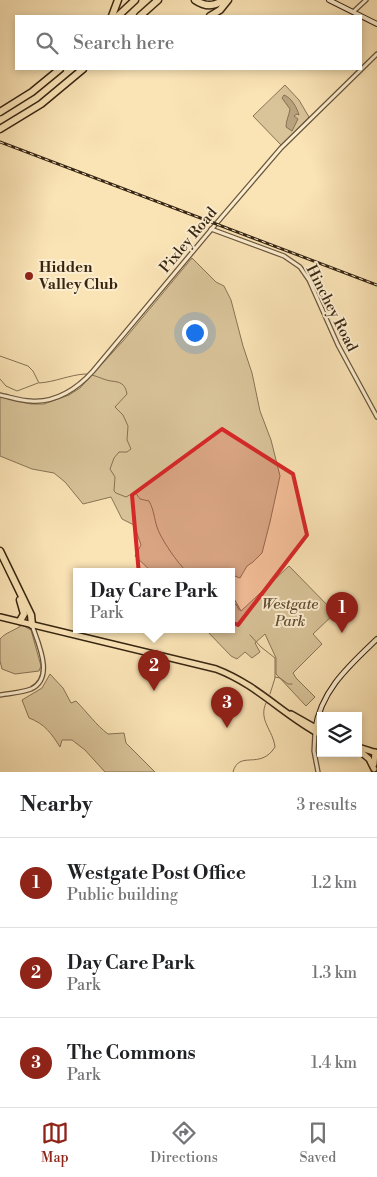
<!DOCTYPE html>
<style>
body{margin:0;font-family:"Libre Bodoni",serif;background:#f2f2f2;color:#202124}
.controls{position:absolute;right:15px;bottom:15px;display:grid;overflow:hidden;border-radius:0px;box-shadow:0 2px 8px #0003}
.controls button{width:45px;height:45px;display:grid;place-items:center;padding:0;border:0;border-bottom:1px solid #e0e0e0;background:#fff;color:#202124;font:25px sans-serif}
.you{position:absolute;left:194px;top:332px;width:18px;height:18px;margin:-12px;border:4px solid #fff;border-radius:50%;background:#1a73e8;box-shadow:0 0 0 8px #1a73e833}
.badge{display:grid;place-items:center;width:32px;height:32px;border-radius:50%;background:#8f2418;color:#fff;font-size:16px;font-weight:700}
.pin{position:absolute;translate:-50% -41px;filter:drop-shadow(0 1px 2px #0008)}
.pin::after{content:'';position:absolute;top:26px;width:18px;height:15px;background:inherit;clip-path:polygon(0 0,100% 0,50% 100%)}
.popup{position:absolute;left:73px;top:568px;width:162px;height:65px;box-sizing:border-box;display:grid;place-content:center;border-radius:0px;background:#fff;filter:drop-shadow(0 1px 4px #0005);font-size:16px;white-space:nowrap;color:#757577}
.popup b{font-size:19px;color:#202124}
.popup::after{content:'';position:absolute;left:50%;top:100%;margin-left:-10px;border:10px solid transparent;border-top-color:#fff}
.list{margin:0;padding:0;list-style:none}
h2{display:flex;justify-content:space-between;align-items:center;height:65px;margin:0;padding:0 20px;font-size:21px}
h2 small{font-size:16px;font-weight:400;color:#757577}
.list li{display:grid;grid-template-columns:32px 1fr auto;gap:15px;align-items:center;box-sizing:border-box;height:90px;padding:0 20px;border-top:1px solid #e0e0e0}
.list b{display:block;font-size:19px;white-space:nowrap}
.list p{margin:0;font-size:16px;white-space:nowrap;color:#757577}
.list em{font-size:16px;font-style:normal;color:#757577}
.icon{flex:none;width:28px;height:28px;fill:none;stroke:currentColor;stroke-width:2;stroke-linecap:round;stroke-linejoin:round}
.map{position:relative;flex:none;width:377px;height:772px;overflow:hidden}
.search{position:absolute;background:#fff;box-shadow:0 2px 8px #0003;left:15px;right:15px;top:15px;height:55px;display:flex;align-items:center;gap:12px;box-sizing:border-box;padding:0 18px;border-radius:0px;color:#757577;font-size:19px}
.sheet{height:335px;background:#fff}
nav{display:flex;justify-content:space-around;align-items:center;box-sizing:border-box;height:70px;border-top:1px solid #e0e0e0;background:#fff;font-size:14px;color:#757577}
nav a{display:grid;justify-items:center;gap:2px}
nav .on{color:#8f2418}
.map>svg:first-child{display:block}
.green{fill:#d9c399;stroke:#887456}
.water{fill:#b8a37e;stroke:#857153}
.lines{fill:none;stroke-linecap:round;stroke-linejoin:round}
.stream{stroke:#857153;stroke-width:1}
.tertiary-casing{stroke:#68553b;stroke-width:5.5}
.secondary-casing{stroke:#382612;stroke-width:6}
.primary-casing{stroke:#382612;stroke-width:8}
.motorway-casing{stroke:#382612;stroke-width:9}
.tertiary{stroke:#fcedcf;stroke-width:3}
.secondary{stroke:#fcedcf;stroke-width:4}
.primary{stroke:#fae3b5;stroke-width:5}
.motorway{stroke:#fae3b5;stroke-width:6}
.rail-casing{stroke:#382612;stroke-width:3}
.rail{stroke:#fcedcf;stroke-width:1;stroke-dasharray:4;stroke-linecap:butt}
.marked{fill:#d62828;fill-opacity:0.2;stroke:#d62828;stroke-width:4;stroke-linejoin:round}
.poi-dot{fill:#8f2418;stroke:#fcedcf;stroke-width:2}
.labels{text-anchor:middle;stroke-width:4;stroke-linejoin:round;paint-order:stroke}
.street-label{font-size:15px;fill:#382612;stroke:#fcedcf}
.poi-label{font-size:15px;font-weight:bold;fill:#382612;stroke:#fcedcf;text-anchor:start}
.park-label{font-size:15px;font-style:italic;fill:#604d34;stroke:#fcedcf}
</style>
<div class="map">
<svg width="377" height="772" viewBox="0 0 377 772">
<rect width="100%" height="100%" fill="#fae3b5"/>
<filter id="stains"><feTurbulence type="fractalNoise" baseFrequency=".004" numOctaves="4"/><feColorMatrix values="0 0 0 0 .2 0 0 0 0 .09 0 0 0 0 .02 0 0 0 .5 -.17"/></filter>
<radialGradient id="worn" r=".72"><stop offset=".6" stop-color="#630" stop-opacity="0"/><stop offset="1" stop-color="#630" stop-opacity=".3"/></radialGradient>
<!-- green -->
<g class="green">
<polygon points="285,85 299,100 309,117 282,146 253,116"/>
<polygon points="192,258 216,282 224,286 231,300 243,346 252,373 260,411 271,440 280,476 270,522 262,553 253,562 247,566 240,578 232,575 232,572 152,572 135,556 141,545 134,525 122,519 111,497 83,504 65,482 54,473 32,469 0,456 0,397 31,404 44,404 69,395 80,388 123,341"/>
<polygon points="289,566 335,613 313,634 322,644 293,673 296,678 315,697 306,706 276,674 276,658 265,634 255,643 260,652 252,658 245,652 237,659 231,656 206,630 232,630 232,595 241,611"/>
<path d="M 22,625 L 31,630 L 41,666 L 39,671 L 15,674 L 2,669 L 0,661 L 0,639 C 6,632 14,631 22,625 Z"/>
<path d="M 50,674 L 63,688 L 71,703 L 76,701 C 87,712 96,725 108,734 L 124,733 L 126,743 L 155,772 L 105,772 L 85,750 L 72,740 L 62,740 L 60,747 C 51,733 45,724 29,718 L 22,700 L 42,688 Z"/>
</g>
<!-- water -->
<path class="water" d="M 284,95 C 292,98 297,108 299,115 L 297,114 L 294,116 L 298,119 L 292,131 L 286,127 C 286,120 289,116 290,109 L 282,98 Z"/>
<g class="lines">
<!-- stream -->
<g class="stream">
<path d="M 0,356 L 28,366 L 33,371 L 39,383 C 55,382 69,375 85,374 C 94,374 103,380 111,381 C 120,382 125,383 127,394 L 115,407 L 123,415 L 128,426 L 127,440 L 131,449 L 127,452 L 119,452 L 114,458 L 110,469 L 115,477 L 114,491 L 116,493 L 126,497 L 135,492 L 140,499 L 149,501 C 154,510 154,518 157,527 C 160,538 179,565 187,572"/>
<polyline points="0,379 6,386 17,391 38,383"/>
<polyline points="232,606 236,604 239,610"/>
<polyline points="250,635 261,647 275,658 275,678 270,694"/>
<polyline points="275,677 280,678 288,684 292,684"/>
<path d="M 233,772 C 239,749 260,771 275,747 C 273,730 258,720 266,703"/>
</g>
<!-- tertiary casing -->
<g class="tertiary-casing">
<g id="tertiary">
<polyline points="353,12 366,0"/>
<polyline points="211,229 284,256 300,267 309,280 338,345 377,417"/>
<path d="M 0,395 C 10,397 21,401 31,401 C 56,403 78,388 93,371 L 215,225 L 281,148 L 377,54"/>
<path d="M 0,695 C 10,693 21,693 31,689 C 55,678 38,643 32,625"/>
<polyline points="315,732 314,751 318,772"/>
</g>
</g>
<!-- secondary casing -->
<g class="secondary-casing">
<g id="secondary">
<polyline points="329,0 377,24"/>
<path d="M 315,730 C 321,690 349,666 377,639"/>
</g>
</g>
<!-- primary casing -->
<g class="primary-casing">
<g id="primary">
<path d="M 0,617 L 216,669 C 258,685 283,715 321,735"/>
<polyline points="291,714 321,731"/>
<polyline points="358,747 377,753"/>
<polyline points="361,752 369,759 374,769"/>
<polyline points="374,764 375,752"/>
</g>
</g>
<!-- motorway casing -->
<g class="motorway-casing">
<g id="motorway">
<path d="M 195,0 C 205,7 214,7 223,0"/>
<polyline points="112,16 118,0"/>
<polyline points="118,16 135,0"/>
<polyline points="140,16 158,0"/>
<polyline points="210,16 220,10 228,0"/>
<polyline points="0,112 32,92 60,69"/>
<polyline points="0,129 41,104 83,69"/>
<polyline points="0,551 31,615 32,625"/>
<polyline points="20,621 24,614 20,600"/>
</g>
</g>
<!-- tertiary -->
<use href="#tertiary" class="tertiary"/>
<!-- secondary -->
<use href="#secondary" class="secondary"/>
<!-- primary -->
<use href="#primary" class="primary"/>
<!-- motorway -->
<use href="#motorway" class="motorway"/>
<!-- rail casing -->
<g class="rail-casing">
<polyline id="rail" points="0,142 377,285"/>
</g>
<!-- rail -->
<use href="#rail" class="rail"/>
</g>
<!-- marked area -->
<path class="marked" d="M 222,429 L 293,474 L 307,535 L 238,625 L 140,586 L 132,495 Z"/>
<!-- markers -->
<circle class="poi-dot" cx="29" cy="276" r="5"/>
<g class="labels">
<!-- street labels -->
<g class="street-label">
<text transform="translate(188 240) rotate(-50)" y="5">Pixley Road</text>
<text transform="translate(332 308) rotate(63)" y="5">Hinchey Road</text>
</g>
<!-- poi labels -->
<g class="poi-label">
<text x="39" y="272">Hidden<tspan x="39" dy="17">Valley Club</tspan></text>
</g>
<!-- park labels -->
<g class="park-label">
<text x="290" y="609">Westgate<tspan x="290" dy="17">Park</tspan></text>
</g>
</g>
<rect width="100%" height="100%" filter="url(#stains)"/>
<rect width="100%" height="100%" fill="url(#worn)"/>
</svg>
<div class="controls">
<button><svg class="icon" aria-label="layers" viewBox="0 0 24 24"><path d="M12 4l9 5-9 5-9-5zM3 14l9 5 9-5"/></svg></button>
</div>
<div class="you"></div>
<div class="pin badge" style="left:342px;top:633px">1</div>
<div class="pin badge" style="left:154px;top:691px">2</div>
<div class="popup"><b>Day Care Park</b>Park</div>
<div class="pin badge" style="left:227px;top:728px">3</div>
<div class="search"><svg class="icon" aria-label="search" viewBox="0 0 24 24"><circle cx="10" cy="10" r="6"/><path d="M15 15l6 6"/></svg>Search here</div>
</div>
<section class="sheet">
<h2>Nearby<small>3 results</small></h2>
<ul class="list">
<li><span class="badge">1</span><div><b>Westgate Post Office</b><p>Public building</p></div><em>1.2 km</em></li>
<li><span class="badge">2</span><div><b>Day Care Park</b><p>Park</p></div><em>1.3 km</em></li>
<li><span class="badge">3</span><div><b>The Commons</b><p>Park</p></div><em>1.4 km</em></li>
</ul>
</section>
<nav>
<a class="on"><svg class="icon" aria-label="map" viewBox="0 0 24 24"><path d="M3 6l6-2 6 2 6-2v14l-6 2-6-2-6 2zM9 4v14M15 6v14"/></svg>Map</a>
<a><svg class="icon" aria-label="directions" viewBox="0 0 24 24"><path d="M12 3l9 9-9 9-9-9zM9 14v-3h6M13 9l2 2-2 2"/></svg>Directions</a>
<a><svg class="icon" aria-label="saved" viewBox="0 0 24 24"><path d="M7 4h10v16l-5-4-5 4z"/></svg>Saved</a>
</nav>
